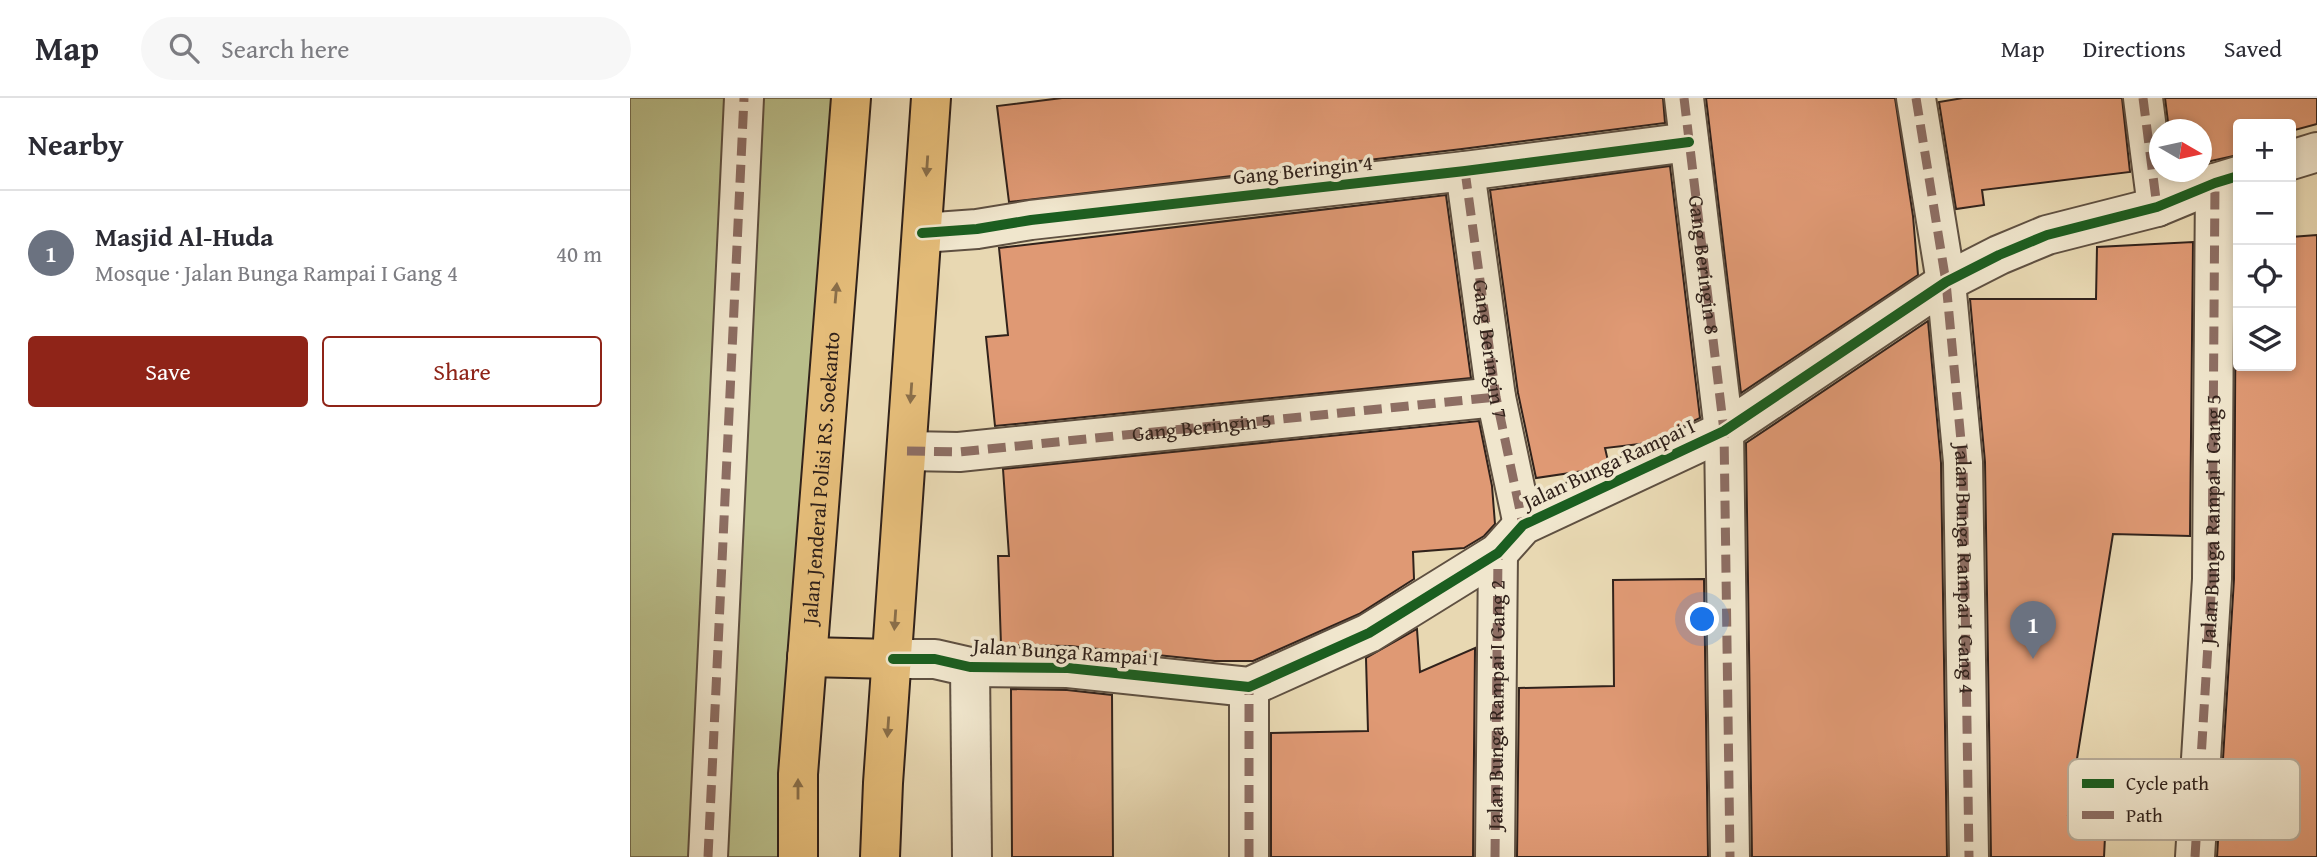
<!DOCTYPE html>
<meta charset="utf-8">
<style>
body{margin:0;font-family:"Gentium Book Plus",serif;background:#f7f7f7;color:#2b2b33}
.controls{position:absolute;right:21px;top:21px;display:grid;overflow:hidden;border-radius:7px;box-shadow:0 4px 10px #0003}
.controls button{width:63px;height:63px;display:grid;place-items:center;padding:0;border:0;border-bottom:2px solid #e1e1e2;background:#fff;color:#2b2b33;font:35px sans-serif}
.compass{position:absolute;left:1519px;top:21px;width:63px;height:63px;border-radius:50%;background:#fff;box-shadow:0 4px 10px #0003;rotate:99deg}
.you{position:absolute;left:1073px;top:522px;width:24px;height:24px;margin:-18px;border:5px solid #fff;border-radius:50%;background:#1a73e8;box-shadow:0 0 0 10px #1a73e833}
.badge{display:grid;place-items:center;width:46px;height:46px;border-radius:50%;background:#8f2418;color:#fff;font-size:23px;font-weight:700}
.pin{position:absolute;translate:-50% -58px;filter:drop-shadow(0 2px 4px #0008)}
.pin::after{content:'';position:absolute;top:37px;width:24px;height:21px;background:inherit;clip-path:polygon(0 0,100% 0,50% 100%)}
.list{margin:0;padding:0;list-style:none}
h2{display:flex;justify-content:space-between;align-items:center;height:91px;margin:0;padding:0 28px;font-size:30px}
h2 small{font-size:23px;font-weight:400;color:#7c7c81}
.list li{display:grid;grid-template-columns:46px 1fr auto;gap:21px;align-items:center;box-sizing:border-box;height:126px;padding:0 28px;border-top:2px solid #e1e1e2}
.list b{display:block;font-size:26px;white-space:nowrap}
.list p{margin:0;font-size:23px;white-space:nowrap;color:#7c7c81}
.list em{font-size:23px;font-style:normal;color:#7c7c81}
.actions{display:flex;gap:14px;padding:21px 28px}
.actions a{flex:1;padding:16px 0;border:2px solid #8f2418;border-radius:7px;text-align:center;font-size:24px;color:#8f2418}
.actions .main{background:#8f2418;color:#fff}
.icon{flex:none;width:38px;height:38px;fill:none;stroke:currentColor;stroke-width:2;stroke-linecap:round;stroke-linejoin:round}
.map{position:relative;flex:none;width:1687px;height:759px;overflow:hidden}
header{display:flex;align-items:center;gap:42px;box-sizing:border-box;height:98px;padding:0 35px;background:#fff;border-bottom:2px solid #e1e1e2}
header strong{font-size:33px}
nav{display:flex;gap:38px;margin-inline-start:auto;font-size:24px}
.search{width:490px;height:63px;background:#f7f7f7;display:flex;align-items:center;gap:18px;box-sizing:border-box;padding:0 24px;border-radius:38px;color:#7c7c81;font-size:26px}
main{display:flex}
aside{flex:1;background:#fff}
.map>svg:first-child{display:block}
.green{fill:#b9be8a;stroke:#757052;stroke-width:2}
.building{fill:#df9974;stroke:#31221b;stroke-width:2}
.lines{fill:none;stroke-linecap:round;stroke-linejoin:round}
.minor-casing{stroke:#5f5041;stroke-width:42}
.major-casing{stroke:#31221b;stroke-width:42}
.minor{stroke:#f0e6cd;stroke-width:38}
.major{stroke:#e4bc79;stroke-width:38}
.quiet{stroke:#8d6e63;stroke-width:9;stroke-dasharray:18 9;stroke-linecap:butt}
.cycleway-casing{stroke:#f0e6cd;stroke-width:15}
.cycleway{stroke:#1b5e20;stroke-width:10}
.oneway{fill:#8a6f4a}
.labels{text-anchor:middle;stroke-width:7;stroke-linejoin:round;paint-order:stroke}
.street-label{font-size:21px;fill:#31221b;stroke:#f0e6cd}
.key{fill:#f0e6cd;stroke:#b7ab98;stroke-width:2}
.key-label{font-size:19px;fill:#31221b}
</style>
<header>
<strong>Map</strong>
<div class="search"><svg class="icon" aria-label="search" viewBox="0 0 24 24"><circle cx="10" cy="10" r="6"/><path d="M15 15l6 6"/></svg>Search here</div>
<nav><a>Map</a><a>Directions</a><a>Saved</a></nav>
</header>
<main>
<aside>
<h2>Nearby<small></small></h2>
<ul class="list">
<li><span class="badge" style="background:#6b7280">1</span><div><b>Masjid Al-Huda</b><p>Mosque · Jalan Bunga Rampai I Gang 4</p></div><em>40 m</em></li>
</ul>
<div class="actions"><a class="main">Save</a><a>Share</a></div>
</aside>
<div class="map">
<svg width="1687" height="759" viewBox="0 0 1687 759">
<rect width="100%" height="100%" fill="#e8d8b2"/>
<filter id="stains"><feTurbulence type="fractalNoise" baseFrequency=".00286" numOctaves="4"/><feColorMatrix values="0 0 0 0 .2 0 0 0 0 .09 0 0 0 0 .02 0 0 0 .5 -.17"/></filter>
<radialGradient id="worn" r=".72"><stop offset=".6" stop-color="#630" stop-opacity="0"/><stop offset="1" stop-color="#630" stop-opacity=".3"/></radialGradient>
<!-- green -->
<polygon class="green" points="0,0 221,0 168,759 0,759"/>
<!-- building -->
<g class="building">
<polygon points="432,0 1033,0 1035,25 832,51 379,104 367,8"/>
<polygon points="1076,0 1265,0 1283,118 1288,177 1111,295"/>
<polygon points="1333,0 1492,0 1500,74 1352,92 1354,107 1326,111 1309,4"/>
<polygon points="1535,0 1687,0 1687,26 1661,33 1661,26 1608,26 1608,57 1572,65 1572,32 1539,32"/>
<polygon points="1040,68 1070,320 1018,345 975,350 978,363 960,372 906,380 888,295 860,92"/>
<polygon points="816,97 841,280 365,328 356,239 378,237 369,150"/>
<polygon points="1687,137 1687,759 1587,759 1604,481 1606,142 1608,142 1608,268 1661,268 1661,139"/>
<polygon points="1563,144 1560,438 1483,436 1438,717 1476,718 1474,759 1361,759 1355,364 1340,201 1466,201 1467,149"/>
<polygon points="1298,223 1311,365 1317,759 1122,759 1116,345"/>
<polygon points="849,323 862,388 865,426 854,438 834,450 783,454 784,481 729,516 623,563 585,563 440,548 371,547 368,458 379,458 373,371"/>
<polygon points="1074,481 1078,759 887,759 889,590 984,588 983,482"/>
<polygon points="787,531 790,574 845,550 843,759 641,759 641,635 738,633 736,560"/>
<polygon points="381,591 437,592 482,597 483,759 382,759"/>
</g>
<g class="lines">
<!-- minor casing -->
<g class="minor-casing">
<g id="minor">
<polyline points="1054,0 1094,333 1100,759"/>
<polyline points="1286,0 1316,184 1333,364 1339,759"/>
<polyline points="1513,0 1527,109"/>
<polyline points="1661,62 1687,54"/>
<path id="s1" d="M 835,73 L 866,299 L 893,427"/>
<polyline points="292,135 347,131 401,122 835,73 1059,44"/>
<polyline points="277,353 329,354 866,299"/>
<polyline points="263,561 305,561 340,569 438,570 619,589 739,535 868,455 893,427 1094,333 1316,184 1369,157 1417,137 1527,109 1585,85 1608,78"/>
<polyline points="340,569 342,759"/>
<polyline points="78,759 114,0"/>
<polyline points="619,759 619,589"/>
<path id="s2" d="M 865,759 L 868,455"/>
<path id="s3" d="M 1565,759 L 1582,481 L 1585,85"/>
</g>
</g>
<!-- major casing -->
<g class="major-casing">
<g id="major">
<polyline points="177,559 263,561"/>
<path id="s4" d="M 168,759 L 168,676 L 221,0"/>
<polyline points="250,759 253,685 301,0"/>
</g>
</g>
<!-- minor -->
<use href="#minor" class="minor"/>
<!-- major -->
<use href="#major" class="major"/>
<!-- quiet -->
<g class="quiet">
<path id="s5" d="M 1054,0 L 1094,333 L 1100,759"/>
<path id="s6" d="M 1286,0 L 1316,184 L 1333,364 L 1339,759"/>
<polyline points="1513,0 1527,109"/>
<polyline points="835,73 866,299 893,427"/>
<path id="s7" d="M 277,353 L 329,354 L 866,299"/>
<polyline points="78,759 114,0"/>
<polyline points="619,759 619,589"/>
<polyline points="865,759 868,455"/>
<polyline points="1565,759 1582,481 1585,85"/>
</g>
<!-- cycleway casing -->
<g class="cycleway-casing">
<g id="cycleway">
<polyline points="292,135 347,131 401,122 835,73 1059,44"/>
<polyline points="263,561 305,561 340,569 438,570 619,589 739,535 868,455 893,427 1094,333 1316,184 1369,157 1417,137 1527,109 1585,85 1608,78"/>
</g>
</g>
<!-- cycleway -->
<use href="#cycleway" class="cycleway"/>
</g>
<!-- one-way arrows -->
<defs><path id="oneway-solid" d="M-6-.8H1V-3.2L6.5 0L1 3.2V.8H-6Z" transform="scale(1.75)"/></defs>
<g class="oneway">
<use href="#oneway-solid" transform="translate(297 68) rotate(94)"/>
<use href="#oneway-solid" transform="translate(206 195) rotate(-85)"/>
<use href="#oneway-solid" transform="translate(281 295) rotate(94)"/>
<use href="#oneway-solid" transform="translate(265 522) rotate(94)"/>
<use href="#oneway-solid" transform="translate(258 629) rotate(94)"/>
<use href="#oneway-solid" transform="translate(168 691) rotate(-90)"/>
</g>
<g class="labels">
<!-- street labels -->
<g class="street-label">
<text transform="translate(673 72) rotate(-6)" y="7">Gang Beringin 4</text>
<text dy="7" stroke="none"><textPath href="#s5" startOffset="168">Gang Beringin 8</textPath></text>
<text dy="7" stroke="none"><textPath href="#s1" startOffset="180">Gang Beringin 7</textPath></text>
<text dy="7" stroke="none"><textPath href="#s7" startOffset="296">Gang Beringin 5</textPath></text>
<text transform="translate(979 366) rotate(-25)" y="7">Jalan Bunga Rampai I</text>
<text dy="7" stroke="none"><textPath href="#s4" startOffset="380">Jalan Jenderal Polisi RS. Soekanto</textPath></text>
<text dy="7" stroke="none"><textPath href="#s3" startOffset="338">Jalan Bunga Rampai I Gang 5</textPath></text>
<text dy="7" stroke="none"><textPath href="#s6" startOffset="474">Jalan Bunga Rampai I Gang 4</textPath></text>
<text transform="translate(436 554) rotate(4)" y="7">Jalan Bunga Rampai I</text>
<text dy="7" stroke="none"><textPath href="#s2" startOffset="152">Jalan Bunga Rampai I Gang 2</textPath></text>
</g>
</g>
<!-- legend -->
<rect x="1438" y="661" width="232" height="81" rx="10" class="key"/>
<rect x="1452" y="681" width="32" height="9" fill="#1b5e20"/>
<rect x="1452" y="713" width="32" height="8" fill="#8d6e63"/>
<g class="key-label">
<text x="1496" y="692">Cycle path</text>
<text x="1496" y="724">Path</text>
</g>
<rect width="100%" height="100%" filter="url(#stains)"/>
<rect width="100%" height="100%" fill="url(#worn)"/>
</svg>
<div class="controls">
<button>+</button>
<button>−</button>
<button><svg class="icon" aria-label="locate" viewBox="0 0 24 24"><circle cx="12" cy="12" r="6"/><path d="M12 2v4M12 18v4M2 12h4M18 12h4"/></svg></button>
<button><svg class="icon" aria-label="layers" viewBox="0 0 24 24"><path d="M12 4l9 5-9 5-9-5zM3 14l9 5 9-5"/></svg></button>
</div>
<svg class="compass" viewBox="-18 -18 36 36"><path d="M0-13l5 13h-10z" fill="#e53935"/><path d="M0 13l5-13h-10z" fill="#7c7c81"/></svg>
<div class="you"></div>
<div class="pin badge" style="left:1403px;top:561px;background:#6b7280">1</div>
</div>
</main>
